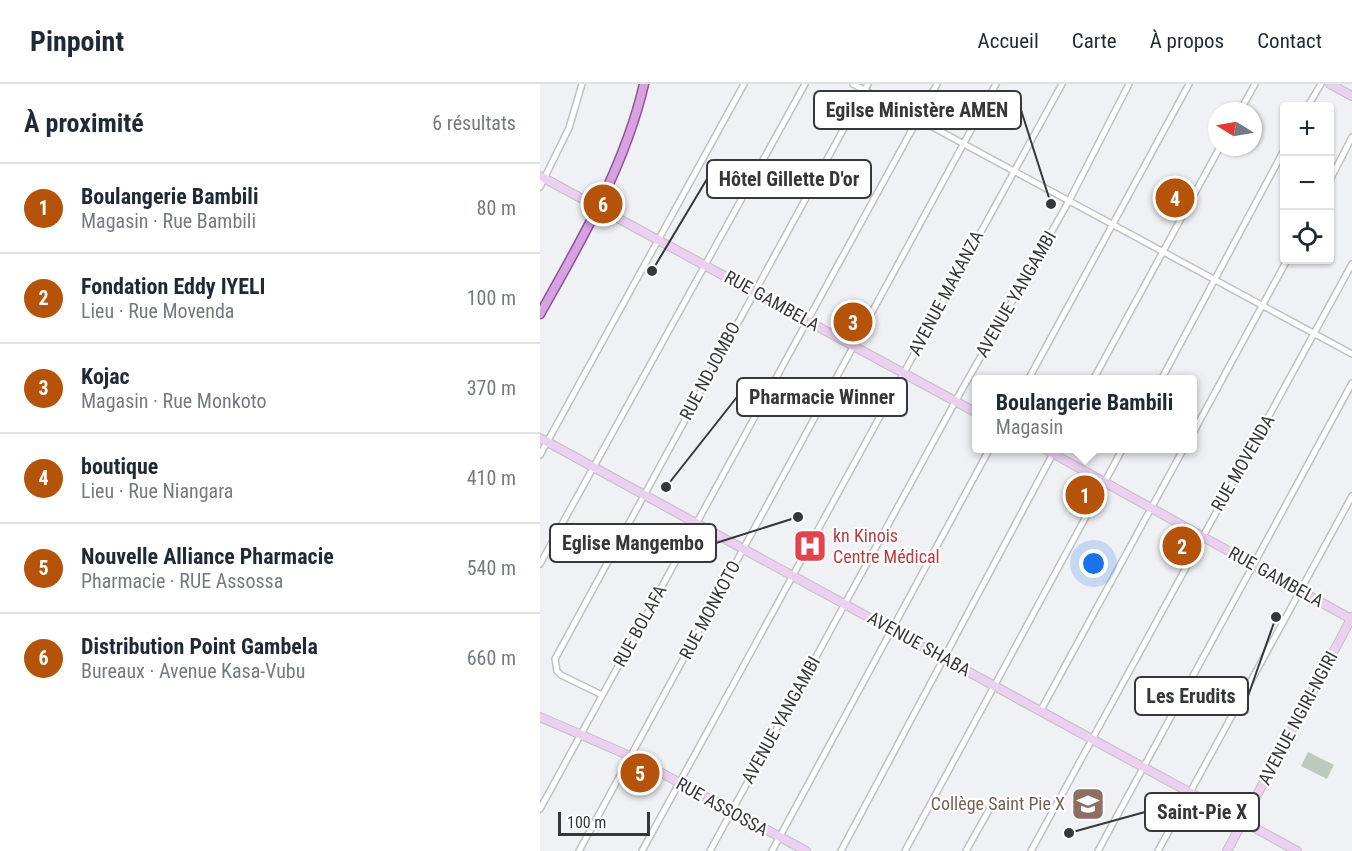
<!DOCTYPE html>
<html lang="fr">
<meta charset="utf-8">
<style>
body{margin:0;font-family:"Roboto Condensed",sans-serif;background:#f6f6f7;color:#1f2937}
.controls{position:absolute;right:18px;top:18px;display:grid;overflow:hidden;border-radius:6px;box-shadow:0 2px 4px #0004}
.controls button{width:54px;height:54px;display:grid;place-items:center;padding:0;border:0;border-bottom:2px solid #e0e1e3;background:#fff;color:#1f2937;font:30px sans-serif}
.compass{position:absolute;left:668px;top:18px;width:54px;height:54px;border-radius:50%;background:#fff;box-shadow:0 2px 4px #0004;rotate:281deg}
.scale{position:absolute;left:18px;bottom:15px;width:92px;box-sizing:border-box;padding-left:6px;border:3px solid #363738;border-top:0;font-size:16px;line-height:21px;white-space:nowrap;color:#363738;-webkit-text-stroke:4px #fff;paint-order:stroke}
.you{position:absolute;left:554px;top:480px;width:21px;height:21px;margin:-15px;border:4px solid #fff;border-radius:50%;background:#1a73e8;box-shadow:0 0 0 9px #1a73e833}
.badge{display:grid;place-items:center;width:39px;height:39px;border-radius:50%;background:#b45309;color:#fff;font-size:20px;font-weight:700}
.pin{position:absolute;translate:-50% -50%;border:3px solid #fff;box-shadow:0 2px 6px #0006}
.popup{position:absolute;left:432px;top:291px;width:225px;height:78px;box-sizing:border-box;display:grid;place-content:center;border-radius:6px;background:#fff;filter:drop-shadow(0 2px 4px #0005);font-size:20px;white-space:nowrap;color:#747a83}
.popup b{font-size:22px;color:#1f2937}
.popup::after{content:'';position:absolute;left:50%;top:100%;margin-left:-12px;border:12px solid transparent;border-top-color:#fff}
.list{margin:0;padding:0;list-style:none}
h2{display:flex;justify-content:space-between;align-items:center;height:78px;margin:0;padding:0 24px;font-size:26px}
h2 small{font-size:20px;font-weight:400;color:#747a83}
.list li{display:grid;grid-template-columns:39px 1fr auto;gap:18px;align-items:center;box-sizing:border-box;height:90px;padding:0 24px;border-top:2px solid #e0e1e3}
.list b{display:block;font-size:22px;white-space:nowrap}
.list p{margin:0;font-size:20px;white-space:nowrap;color:#747a83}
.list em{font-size:20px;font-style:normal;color:#747a83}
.icon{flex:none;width:33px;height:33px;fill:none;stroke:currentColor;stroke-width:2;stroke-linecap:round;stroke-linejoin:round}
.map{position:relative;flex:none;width:812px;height:767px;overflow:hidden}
header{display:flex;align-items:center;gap:36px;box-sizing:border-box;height:84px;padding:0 30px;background:#fff;border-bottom:2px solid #e0e1e3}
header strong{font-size:28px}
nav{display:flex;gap:33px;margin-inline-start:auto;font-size:21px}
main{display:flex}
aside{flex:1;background:#fff}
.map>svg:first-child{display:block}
.green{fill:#bccbbb}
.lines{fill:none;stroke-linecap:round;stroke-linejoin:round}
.street-casing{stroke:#c0c1c4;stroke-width:8}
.secondary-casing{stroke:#c0c1c4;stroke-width:10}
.primary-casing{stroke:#8e549a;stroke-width:11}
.street{stroke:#fff;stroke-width:5}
.secondary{stroke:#ecd0f0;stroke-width:8}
.primary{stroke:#d8a2e2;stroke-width:8}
.labels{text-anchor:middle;stroke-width:4.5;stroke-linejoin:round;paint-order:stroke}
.street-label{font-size:18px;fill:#363738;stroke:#fff}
.health-label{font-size:18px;fill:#be3a42;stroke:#fff;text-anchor:start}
.education-label{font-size:18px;fill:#785e54;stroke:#fff;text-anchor:end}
.leader{fill:none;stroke:#363738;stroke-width:2}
.callout-dot{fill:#363738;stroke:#fff;stroke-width:2}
.callout{fill:#fff;stroke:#363738;stroke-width:2}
.callout-label{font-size:20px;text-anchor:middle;font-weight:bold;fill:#363738}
</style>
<header>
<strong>Pinpoint</strong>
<nav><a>Accueil</a><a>Carte</a><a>À propos</a><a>Contact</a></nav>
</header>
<main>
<aside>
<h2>À proximité<small>6 résultats</small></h2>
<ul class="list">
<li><span class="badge">1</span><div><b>Boulangerie Bambili</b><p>Magasin · Rue Bambili</p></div><em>80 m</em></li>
<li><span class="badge">2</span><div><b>Fondation Eddy IYELI</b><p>Lieu · Rue Movenda</p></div><em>100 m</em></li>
<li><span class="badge">3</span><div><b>Kojac</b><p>Magasin · Rue Monkoto</p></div><em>370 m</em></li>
<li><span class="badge">4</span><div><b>boutique</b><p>Lieu · Rue Niangara</p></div><em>410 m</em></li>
<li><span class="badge">5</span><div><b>Nouvelle Alliance Pharmacie</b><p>Pharmacie · RUE Assossa</p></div><em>540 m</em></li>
<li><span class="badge">6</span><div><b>Distribution Point Gambela</b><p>Bureaux · Avenue Kasa-Vubu</p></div><em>660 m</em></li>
</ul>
</aside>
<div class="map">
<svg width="812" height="767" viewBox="0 0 812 767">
<rect width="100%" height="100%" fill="#f0f1f4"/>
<!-- green -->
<polygon class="green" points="768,668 794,681 787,695 761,682"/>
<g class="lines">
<!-- street casing -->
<g class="street-casing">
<g id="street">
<polyline points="313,0 812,270"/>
<polyline points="768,22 781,0"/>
<polyline points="700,27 715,0"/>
<polyline points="790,96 812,53"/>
<polyline points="0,103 29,44 42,0"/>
<polyline points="488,296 649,0"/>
<polyline points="553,296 680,63"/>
<polyline points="621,296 744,66"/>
<polyline points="653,349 747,176"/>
<polyline points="0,371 204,0"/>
<polyline points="0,480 265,0"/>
<polyline points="62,611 21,591 17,587 15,575 328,0"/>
<polyline points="501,626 644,364"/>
<polyline points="0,725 397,0"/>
<polyline points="39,767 456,0"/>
<polyline points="102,767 522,0"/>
<polyline points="170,767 415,318 529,117 589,0"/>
<polyline points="232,767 450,364"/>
<polyline points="301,767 516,364"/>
<polyline points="365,767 583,364"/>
<polyline points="426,767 453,719"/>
<polyline points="491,767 812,180"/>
<polyline points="558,767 812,299"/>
<polyline points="618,767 812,412"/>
</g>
</g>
<!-- secondary casing -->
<g class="secondary-casing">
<g id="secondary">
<polyline points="790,0 812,12"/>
<polyline points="0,92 437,329"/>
<polyline points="0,354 757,767"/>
<polyline points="503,364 811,535"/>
<polyline points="0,633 90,672 266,767"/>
<polyline points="687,767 812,533"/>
</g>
</g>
<!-- primary casing -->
<g class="primary-casing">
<path id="primary" d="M 0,230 C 41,157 85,82 104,0"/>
</g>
<!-- street -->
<use href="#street" class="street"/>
<!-- secondary -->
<use href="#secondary" class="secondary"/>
<!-- primary -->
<use href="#primary" class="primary"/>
</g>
<!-- icons -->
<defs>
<g id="hospital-square" transform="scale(1.725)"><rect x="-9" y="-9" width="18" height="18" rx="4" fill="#e0444e" stroke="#fff"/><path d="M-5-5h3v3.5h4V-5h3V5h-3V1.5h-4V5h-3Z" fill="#fff"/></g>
<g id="school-square" transform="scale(1.725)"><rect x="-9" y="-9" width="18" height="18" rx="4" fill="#8d6e63" stroke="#fff"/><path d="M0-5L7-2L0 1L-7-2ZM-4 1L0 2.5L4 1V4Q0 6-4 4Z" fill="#fff"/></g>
</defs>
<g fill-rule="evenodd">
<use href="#hospital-square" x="270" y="462"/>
<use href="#school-square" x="548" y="720"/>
</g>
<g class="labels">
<!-- street labels -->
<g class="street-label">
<text transform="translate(406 209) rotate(-62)" y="6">AVENUE MAKANZA</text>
<text transform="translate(476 210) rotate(-60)" y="6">AVENUE YANGAMBI</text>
<text transform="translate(232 217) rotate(29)" y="6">RUE GAMBELA</text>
<text transform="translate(170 287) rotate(-62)" y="6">RUE NDJOMBO</text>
<text transform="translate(703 379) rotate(-60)" y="6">RUE MOVENDA</text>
<text transform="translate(736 493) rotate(29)" y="6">RUE GAMBELA</text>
<text transform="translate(170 526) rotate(-62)" y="6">RUE MONKOTO</text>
<text transform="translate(100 542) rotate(-61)" y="6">RUE BOLAFA</text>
<text transform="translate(379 560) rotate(29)" y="6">AVENUE SHABA</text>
<text transform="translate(758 634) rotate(-62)" y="6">AVENUE NGIRI-NGIRI</text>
<text transform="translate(241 636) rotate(-61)" y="6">AVENUE YANGAMBI</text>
<text transform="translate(182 723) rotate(29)" y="6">RUE ASSOSSA</text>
</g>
<!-- health labels -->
<g class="health-label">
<text x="293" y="458">kn Kinois<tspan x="293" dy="21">Centre Médical</tspan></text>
</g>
<!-- education labels -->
<g class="education-label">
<text x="525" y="726">Collège Saint Pie X</text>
</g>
</g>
<!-- callouts -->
<path class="leader" d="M511 120L481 26M112 187L167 95M126 403L197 313M258 433L176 459M736 533L708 612M529 749L605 728"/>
<g class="callout-dot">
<circle cx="511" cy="120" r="6"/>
<circle cx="112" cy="187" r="6"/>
<circle cx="126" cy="403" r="6"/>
<circle cx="258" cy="433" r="6"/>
<circle cx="736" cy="533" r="6"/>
<circle cx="529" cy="749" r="6"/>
</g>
<g class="callout">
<rect x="274" y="7" width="207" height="38" rx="6"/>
<rect x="167" y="76" width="164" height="38" rx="6"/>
<rect x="197" y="294" width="170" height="38" rx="6"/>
<rect x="10" y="440" width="166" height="38" rx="6"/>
<rect x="595" y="593" width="113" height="38" rx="6"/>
<rect x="605" y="709" width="114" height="38" rx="6"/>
</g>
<g class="callout-label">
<text x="377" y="33">Egilse Ministère AMEN</text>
<text x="249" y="102">Hôtel Gillette D'or</text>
<text x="282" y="320">Pharmacie Winner</text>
<text x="93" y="466">Eglise Mangembo</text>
<text x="651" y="619">Les Erudits</text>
<text x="662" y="735">Saint-Pie X</text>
</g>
</svg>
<div class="controls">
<button>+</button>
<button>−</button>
<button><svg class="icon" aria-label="locate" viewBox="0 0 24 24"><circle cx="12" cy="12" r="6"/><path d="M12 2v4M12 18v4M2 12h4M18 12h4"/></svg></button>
</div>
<svg class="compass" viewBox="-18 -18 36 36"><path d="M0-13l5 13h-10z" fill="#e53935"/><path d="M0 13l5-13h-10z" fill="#747a83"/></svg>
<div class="scale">100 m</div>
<div class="you"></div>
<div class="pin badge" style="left:545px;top:411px">1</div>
<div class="popup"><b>Boulangerie Bambili</b>Magasin</div>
<div class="pin badge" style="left:642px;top:462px">2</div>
<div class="pin badge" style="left:313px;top:238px">3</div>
<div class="pin badge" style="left:635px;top:114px">4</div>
<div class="pin badge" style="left:100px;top:689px">5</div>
<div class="pin badge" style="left:63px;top:120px">6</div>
</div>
</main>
